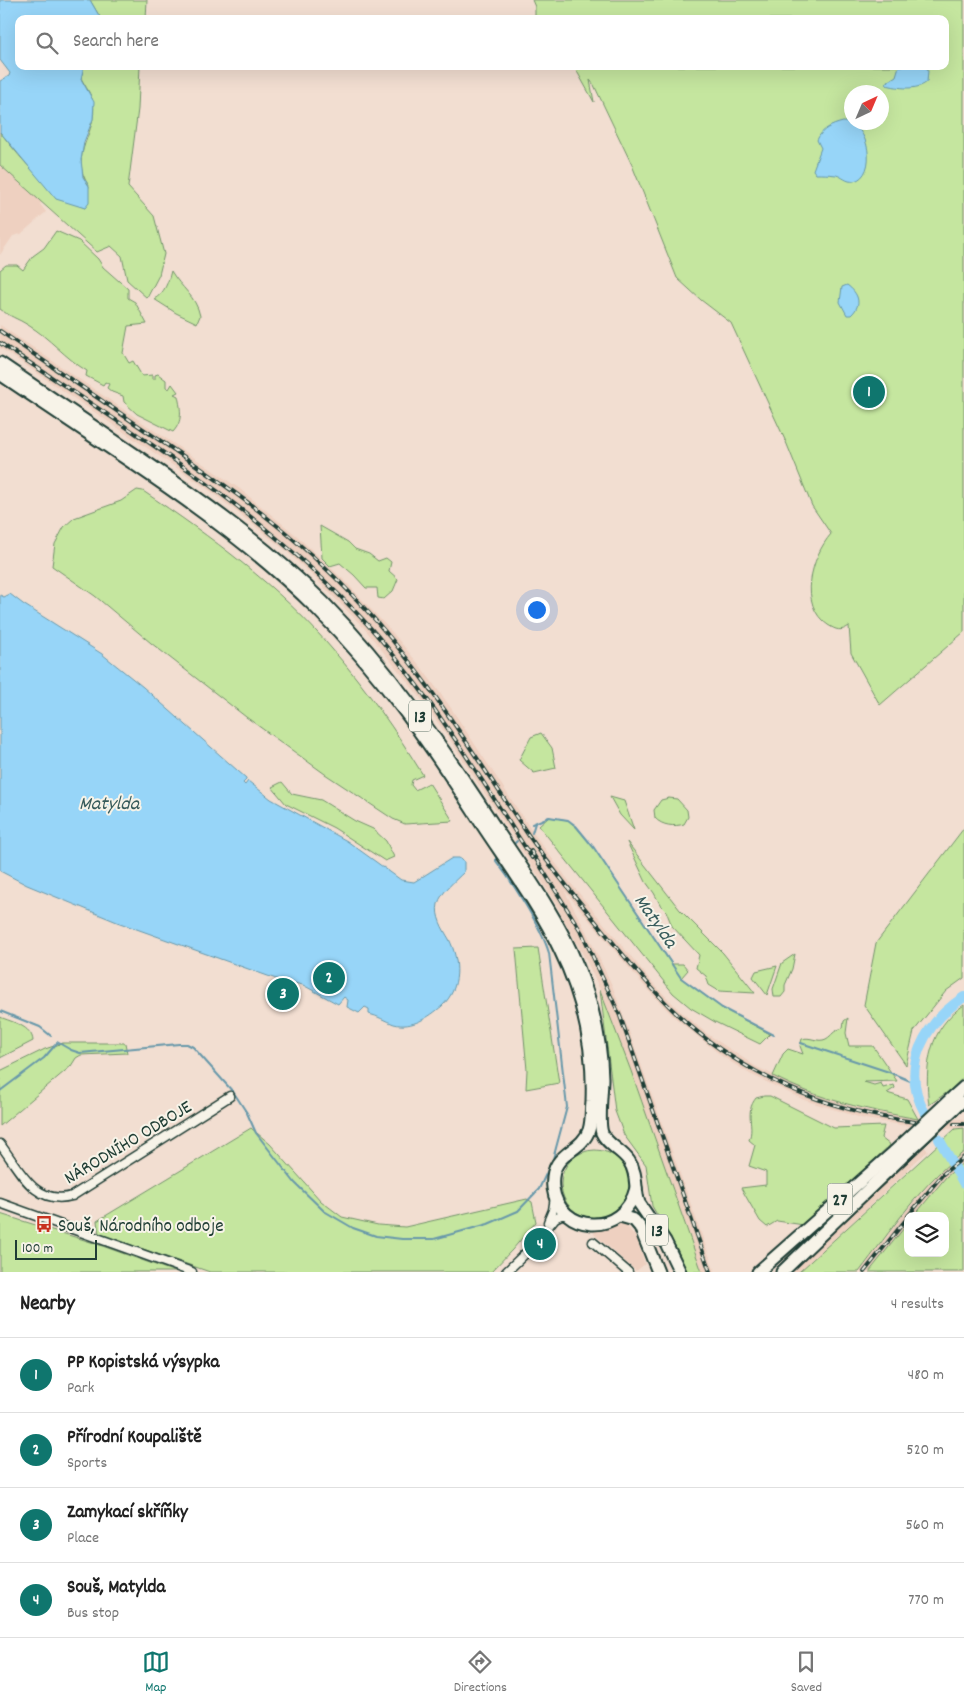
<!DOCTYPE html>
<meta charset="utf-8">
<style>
body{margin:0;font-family:Dekko,sans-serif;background:#f6f6f6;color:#222}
.controls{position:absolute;right:15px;bottom:15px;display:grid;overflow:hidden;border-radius:10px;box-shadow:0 5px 20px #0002}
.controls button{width:45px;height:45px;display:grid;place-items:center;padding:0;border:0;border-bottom:1px solid #e0e0e0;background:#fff;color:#222;font:25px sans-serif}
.compass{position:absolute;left:844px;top:85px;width:45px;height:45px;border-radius:50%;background:#fff;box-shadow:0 5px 20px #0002;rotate:44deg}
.scale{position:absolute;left:15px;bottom:12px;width:82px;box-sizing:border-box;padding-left:5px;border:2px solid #1f3d34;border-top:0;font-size:14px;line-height:18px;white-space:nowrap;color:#1f3d34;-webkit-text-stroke:4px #f7f3e8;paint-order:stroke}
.you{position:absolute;left:536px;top:609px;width:18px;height:18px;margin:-12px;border:4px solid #fff;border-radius:50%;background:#1a73e8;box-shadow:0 0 0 8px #1a73e833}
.badge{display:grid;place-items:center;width:32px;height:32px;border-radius:50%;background:#0f766e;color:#fff;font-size:16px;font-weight:700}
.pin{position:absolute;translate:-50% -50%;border:2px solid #fff;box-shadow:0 1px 5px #0006}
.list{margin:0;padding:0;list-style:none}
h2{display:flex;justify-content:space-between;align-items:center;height:65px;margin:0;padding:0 20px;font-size:21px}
h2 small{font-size:16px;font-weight:400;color:#767676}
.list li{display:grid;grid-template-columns:32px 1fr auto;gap:15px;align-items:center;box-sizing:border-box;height:75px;padding:0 20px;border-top:1px solid #e0e0e0}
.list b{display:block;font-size:19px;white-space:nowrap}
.list p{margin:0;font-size:16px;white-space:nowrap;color:#767676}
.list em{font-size:16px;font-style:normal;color:#767676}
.icon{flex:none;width:28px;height:28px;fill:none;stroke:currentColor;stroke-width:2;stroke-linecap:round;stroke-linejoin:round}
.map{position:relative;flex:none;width:964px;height:1272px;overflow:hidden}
.search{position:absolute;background:#fff;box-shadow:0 5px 20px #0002;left:15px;right:15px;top:15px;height:55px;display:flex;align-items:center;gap:12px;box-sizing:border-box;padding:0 18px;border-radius:10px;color:#767676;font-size:19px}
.sheet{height:365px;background:#fff}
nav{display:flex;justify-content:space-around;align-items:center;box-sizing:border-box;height:70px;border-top:1px solid #e0e0e0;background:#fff;font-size:14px;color:#767676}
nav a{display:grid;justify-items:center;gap:2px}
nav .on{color:#0f766e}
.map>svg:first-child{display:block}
.built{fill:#eed0c0}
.green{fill:#c5e69f;stroke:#72926a;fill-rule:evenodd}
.water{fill:#97d5f8;stroke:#6798aa}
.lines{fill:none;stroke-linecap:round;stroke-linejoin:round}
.stream{stroke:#6798aa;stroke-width:2}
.river{stroke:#97d5f8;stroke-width:10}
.minor-casing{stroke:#1f3d34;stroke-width:11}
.highway-casing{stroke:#1f3d34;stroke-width:15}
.minor{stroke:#f7f3e8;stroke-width:8}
.highway{stroke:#f7f3e8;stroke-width:11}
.tram{stroke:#1f3d34;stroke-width:1}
.rail-casing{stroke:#1f3d34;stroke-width:4}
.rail{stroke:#f7f3e8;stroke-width:2;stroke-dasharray:5.5;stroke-linecap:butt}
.highway-bridge-casing{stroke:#1f3d34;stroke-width:15;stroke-linecap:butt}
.highway-bridge{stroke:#f7f3e8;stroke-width:11}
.labels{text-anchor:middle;stroke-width:4;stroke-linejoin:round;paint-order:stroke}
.shield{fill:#f7f3e8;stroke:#60746a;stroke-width:1}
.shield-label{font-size:18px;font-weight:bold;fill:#1f3d34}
.street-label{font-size:19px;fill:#1f3d34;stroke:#f7f3e8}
.poi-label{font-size:19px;fill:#1f3d34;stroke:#f7f3e8;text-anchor:start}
.water-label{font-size:20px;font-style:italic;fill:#375b5b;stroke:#f7f3e8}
</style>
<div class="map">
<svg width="964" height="1272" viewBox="0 0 964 1272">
<rect width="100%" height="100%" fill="#f2ded1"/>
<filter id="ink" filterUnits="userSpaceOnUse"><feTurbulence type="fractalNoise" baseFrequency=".02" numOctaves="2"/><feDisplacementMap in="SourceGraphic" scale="10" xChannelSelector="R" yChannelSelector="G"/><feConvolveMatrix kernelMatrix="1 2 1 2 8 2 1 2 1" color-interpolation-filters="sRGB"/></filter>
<g filter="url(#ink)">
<!-- built -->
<g class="built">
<polygon points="0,165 27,187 42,203 40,204 46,212 21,234 13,236 0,255"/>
<polygon points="0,325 240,489 297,536 346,582 392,632 421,667 449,705 534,834 569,881 652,982 679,1010 706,1033 755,1066 807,1091 867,1110 915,1118 940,1120 964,1119 964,1128 939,1129 914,1127 865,1119 804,1100 750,1074 723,1057 673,1016 646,988 564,890 586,931 612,985 642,1067 715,1272 702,1272 631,1071 600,990 588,964 552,897 446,734 419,696 364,628 316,579 285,550 209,490 0,348"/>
<polygon points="923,1145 928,1151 907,1169 907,1171 799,1272 790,1272 790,1271 801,1259"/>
<polygon points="964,1152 964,1162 946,1177 914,1216 908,1216 908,1223 869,1272 859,1272 921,1192 940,1171"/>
<polygon points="621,1223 626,1225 637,1239 645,1264 636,1271 594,1234 595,1230 605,1229"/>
</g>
<!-- green -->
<g class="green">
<polygon points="90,0 147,0 146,19 101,19"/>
<path d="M 532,0 L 964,0 L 964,632 L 880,705 L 851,653 L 849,626 C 841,632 836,630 828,625 C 798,605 811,557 831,534 L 812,506 L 786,442 L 731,323 L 701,300 L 677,278 L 632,165 L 594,85 L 590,80 L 594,102 L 574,66 L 945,66 L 945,19 L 535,19 L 535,7 ZM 852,92 L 882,92 L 882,122 L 852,122 Z"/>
<path d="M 84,66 L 140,66 L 138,109 L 128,187 L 154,216 L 164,254 L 159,275 L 147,298 L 127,280 L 122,256 L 111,246 L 97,252 L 0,165 L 0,132 C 23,161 50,195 85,208 L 89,186 C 67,154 99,132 93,103 C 92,95 85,86 81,78 Z"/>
<path d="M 56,231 L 79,241 L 98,259 L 103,267 L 128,289 L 128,298 L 135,302 L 147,324 L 128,326 L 123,353 L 129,363 L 133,361 L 142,376 L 152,375 L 152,379 L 155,379 L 155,375 L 158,374 L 166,380 L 166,387 L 169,389 L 172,384 L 178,392 L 174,394 L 178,396 C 181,410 183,421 173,432 L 137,414 L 124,402 L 123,396 L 112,392 L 107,388 L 109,384 L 105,382 L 103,385 L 86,376 L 87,371 C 65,358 50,338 28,325 C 19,319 8,316 0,309 L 0,270 L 6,265 L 17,265 L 23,270 L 33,256 L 44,248 Z"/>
<path d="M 171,271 C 181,288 196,296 200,316 L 197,323 L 176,313 L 154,299 C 165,293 168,282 171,271 Z"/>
<path d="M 137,490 L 143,491 C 211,537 279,586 332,649 C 366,688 396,731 423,775 L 412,780 L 411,785 L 415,790 L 429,783 L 453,821 L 405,824 L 393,819 L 325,774 L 246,717 L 151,643 L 95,596 L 52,566 L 55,544 L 64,527 L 74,518 L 121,501 Z"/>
<polygon points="320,526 348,542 355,549 369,554 378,561 386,558 391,562 389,571 398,579 393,591 384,599 378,598 377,588 366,588 354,575 340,563 330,566 322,558"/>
<polygon points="541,733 552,748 556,768 534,773 519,760 531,737"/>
<polygon points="282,782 292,794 321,800 355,821 373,829 386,841 394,857 385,861 334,828 286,804 272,787"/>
<polygon points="610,797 624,801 634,830 620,815"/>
<path d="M 669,798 L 677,799 L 687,810 L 688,817 L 684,824 C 675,827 662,826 655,818 L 654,810 L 661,800 Z"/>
<polygon points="549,817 568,820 577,828 594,848 672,964 683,964 688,970 681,978 722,1008 770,1034 760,1044 715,1022 691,1008 673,993 539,826"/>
<polygon points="964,828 964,978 946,991 914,1031 906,1065 864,1005 876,943"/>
<polygon points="627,842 680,910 723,953 755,993 719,991 709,985 706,976 696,968 699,955 672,926 666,911 661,906 654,893 646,882"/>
<polygon points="538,948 559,1083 526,1089 527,1070 516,949"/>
<polygon points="795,954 792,969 785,985 785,992 781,997 774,997 773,989 782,963"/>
<polygon points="777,966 767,995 753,977 756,971"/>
<polygon points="600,990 631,1071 702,1272 687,1272 677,1249 652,1206 646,1165 624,1135 615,1111"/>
<path d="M 964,1005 L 964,1077 L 949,1091 L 929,1105 C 924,1066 929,1028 964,1005 Z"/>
<path d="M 0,1017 C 12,1022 32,1026 33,1041 L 0,1058 Z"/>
<path d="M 848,1018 L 846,1033 L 849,1046 L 873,1046 L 897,1081 L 864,1082 L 874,1085 L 881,1083 L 883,1088 L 894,1085 L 895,1088 L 887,1093 L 907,1099 L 918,1119 C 868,1110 819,1100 773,1076 L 783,1054 L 788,1049 L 803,1054 L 800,1046 L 802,1039 C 810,1036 818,1043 826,1039 C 833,1035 832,1031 843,1028 L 844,1021 Z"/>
<polygon points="63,1043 125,1043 127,1053 81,1055 76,1058 71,1066 0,1126 0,1071 45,1049"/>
<path d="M 764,1096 L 770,1096 L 834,1128 L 884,1126 L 881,1138 L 890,1145 L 804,1225 L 777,1221 L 767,1227 L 760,1221 L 741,1188 L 766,1185 L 766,1172 L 749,1166 L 755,1145 L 749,1140 C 755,1124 744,1113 756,1098 Z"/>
<polygon points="251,1128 270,1144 321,1201 342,1217 378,1225 405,1227 527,1199 532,1202 536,1222 512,1250 491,1272 210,1272 99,1234 97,1221"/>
<path d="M 964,1128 L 964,1152 C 923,1181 890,1232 859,1272 L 799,1272 L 955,1129 Z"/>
<circle cx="595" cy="1184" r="34"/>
<polygon points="964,1162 964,1272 869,1272 908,1223 908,1253 945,1253 945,1216 914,1216 946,1177"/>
<polygon points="0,1214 94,1243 175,1272 0,1272"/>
</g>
<!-- water -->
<g class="water">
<polygon points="0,0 90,0 101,19 19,19 19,66 84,66 81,79 94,102 93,119 84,142 81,160 83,177 89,186 89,203 85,208 56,199 0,132 0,81 9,76 10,73 0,60"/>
<path d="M 899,66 L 925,66 L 928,71 L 927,82 C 916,91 899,88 886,85 L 885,83 L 896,76 Z"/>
<path d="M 843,122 C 870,121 878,176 854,181 C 847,183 842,176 836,175 C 829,174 822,174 816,174 L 813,170 L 821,148 L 817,140 C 822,129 831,125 843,122 Z"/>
<path d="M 847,285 C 858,293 863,304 851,315 L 847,315 L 840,302 L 842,287 Z"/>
<path d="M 10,594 L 23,604 L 102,654 L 143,687 L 246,778 L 246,780 L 243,783 L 245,785 L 248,781 L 271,799 L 347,841 L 401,880 L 414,882 L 452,858 L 459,858 L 464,861 L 464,872 C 456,880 441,892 438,904 C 435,916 443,929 449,939 C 460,961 461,988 442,1006 C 429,1017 412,1029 394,1024 C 385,1021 378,1016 369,1014 L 369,1009 L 365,1007 L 359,1013 L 347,1007 L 348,1000 L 344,997 L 338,1004 L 303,985 L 279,980 L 117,922 L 27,885 L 0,871 L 0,595 L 4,597 Z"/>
</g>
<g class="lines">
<!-- stream -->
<g class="stream">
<polyline points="532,824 549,817 568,820 576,826 594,848 681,978 722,1008 774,1035"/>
<polyline points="532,833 535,823"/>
<polyline points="513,845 517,841"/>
<polyline points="0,1011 40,1027 51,1036"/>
<path d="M 57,1042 L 71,1050 L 80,1053 L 179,1044 L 187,1044 L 193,1047 L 234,1093 L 247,1113 L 256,1133 L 295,1183 L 324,1211 L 353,1228 L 376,1236 L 402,1239 L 434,1239 L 488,1224 L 518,1211 L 539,1189 L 553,1159 L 567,1107 L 549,953 C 541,926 513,883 496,861 L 496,855"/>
<polyline points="801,1043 889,1072 915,1083"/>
<polyline points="0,1091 44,1058 57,1043"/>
</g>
<!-- river -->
<g class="river">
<path d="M 925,1113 C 899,1067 924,1024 964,997"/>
<polyline points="939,1139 964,1184"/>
</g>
<!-- minor casing -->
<g class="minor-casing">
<g id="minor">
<path d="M 0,1144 C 20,1170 34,1206 72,1196 L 230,1096"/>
<polyline points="0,1203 192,1272"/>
<polyline points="548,1222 553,1210 555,1197"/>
<polyline points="593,1242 628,1272"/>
<polyline points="506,1272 530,1249 555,1218 561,1215 568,1215"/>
</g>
</g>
<!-- highway casing -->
<g class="highway-casing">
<g id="highway">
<path d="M 0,363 C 46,394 92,425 137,456 C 203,501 268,547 324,603 C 388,668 439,742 489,818 C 520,866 556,913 577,965 C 592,1001 601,1039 602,1078 C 602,1092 598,1122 602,1133 C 607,1145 622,1150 629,1161 C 638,1174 634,1189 639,1203 L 665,1241 L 680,1272"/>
<path d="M 0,374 C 45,404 89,434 134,464 C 199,508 262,554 317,609 C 381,673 432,747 481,823 C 508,864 539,905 560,950 C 583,997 594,1048 592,1101 C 591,1110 592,1121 589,1130 C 581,1154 549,1151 553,1188 C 559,1233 623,1239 636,1188"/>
<polyline points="954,1096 964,1087"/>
<polyline points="620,1216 634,1220 640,1227 658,1272"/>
<polyline points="758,1272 895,1151"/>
<polyline points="782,1272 901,1158"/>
</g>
</g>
<!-- minor -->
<use href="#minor" class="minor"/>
<!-- highway -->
<use href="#highway" class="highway"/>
<!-- tram -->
<polyline class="tram" points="791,1272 964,1109"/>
<!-- rail casing -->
<g class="rail-casing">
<g id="rail">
<path d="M 0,331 C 50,365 100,399 149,433 C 225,484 295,533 357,600 C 426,673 473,754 529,836 C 554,872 582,905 610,939 C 631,964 652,990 676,1013 C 741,1075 826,1111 915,1122"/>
<path d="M 0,343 C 128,429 262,509 367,624 C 431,695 480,778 532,858"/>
<polyline points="531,851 582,933 620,1016 710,1272"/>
<polyline points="954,1124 964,1124"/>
<polyline points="908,1216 943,1174 964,1157"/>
<polyline points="864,1272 908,1217"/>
</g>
</g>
<!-- rail -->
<use href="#rail" class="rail"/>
<!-- highway-bridge casing -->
<g class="highway-bridge-casing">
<g id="highway-bridge">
<polyline points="895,1151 954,1096"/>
<polyline points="901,1158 961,1102"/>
</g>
</g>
<!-- highway-bridge -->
<use href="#highway-bridge" class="highway-bridge"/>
</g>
</g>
<!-- icons -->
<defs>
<g id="bus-bare" transform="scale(1.35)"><path d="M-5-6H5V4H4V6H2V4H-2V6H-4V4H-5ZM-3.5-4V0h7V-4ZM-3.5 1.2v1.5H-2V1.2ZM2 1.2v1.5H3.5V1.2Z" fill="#c8321e" stroke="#f7f3e8" stroke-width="2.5" paint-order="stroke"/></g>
</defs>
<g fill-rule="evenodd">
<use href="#bus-bare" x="44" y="1224"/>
</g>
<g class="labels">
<!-- shield labels -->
<g class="shield">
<rect x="409" y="700.5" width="22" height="31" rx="4"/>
<rect x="827.5" y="1183.5" width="25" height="31" rx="4"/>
<rect x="646" y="1214.5" width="22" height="31" rx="4"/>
</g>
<g class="shield-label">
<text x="420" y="722">13</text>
<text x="840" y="1205">27</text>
<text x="657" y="1236">13</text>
</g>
<!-- street labels -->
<g class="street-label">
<text transform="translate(127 1141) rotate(-31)" y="7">NÁRODNÍHO ODBOJE</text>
</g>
<!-- poi labels -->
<g class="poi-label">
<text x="58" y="1231">Souš, Národního odboje</text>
</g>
<!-- water labels -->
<g class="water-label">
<text x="109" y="809">Matylda</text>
<text transform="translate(657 920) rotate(55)" y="7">Matylda</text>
</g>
</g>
</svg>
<div class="controls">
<button><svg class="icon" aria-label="layers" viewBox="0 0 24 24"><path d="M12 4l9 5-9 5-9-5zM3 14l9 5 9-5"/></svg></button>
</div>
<svg class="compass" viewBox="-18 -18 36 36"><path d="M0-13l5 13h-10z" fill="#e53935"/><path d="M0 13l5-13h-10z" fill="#767676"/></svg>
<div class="scale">100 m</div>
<div class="you"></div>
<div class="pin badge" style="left:869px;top:392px">1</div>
<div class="pin badge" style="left:329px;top:978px">2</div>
<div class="pin badge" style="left:283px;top:994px">3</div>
<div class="pin badge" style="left:540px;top:1244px">4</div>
<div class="search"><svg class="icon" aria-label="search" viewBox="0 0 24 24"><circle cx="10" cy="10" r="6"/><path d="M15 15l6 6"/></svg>Search here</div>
</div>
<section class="sheet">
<h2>Nearby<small>4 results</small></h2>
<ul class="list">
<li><span class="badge">1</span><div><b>PP Kopistská výsypka</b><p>Park</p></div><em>480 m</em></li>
<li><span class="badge">2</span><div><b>Přírodní Koupaliště</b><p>Sports</p></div><em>520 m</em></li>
<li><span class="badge">3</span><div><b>Zamykací skříňky</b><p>Place</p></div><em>560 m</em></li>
<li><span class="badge">4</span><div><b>Souš, Matylda</b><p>Bus stop</p></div><em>770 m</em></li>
</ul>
</section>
<nav>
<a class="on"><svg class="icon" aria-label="map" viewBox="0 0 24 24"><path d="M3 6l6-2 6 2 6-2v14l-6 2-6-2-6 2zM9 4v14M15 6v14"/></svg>Map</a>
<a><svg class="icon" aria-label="directions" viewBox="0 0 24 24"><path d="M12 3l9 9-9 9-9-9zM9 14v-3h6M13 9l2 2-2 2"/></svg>Directions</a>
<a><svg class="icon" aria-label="saved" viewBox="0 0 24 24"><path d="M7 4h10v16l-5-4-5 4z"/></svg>Saved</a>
</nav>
